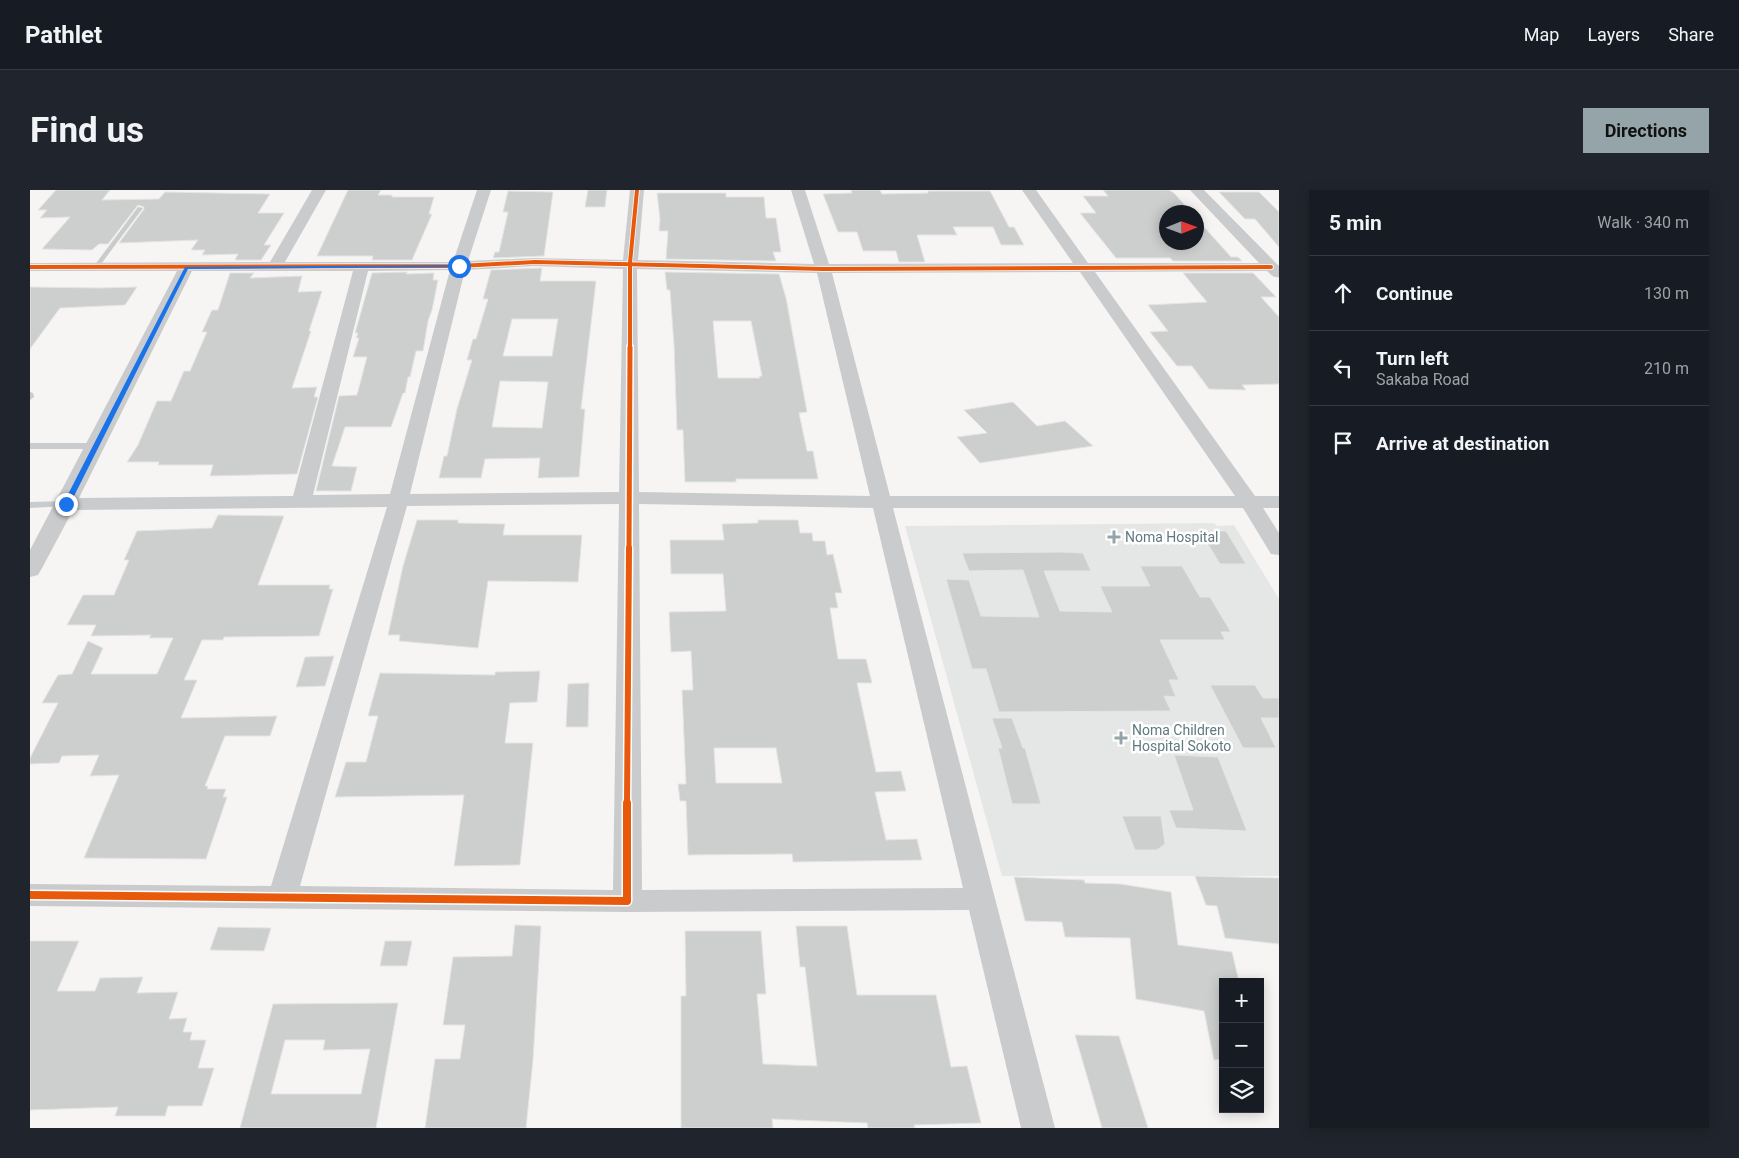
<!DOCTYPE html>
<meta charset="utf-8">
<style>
body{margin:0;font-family:Roboto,sans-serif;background:#20242c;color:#f1f3f6}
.controls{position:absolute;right:15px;bottom:15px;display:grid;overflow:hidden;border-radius:0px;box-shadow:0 2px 12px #0003}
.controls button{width:45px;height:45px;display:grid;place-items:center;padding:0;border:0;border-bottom:1px solid #363941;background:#171b24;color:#f1f3f6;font:25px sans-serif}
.compass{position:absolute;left:1129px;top:15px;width:45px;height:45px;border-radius:50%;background:#171b24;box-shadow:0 2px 12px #0003;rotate:89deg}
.stop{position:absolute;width:15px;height:15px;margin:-11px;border:4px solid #1a73e8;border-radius:50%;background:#fff}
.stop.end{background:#1a73e8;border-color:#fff;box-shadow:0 1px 5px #0008}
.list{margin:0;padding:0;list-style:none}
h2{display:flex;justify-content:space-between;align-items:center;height:65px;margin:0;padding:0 20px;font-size:21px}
h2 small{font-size:16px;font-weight:400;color:#9ea1a6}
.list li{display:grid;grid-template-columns:32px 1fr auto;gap:15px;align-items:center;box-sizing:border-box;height:75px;padding:0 20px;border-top:1px solid #363941}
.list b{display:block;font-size:19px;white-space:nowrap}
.list p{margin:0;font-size:16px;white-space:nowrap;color:#9ea1a6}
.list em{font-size:16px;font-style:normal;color:#9ea1a6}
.icon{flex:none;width:28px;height:28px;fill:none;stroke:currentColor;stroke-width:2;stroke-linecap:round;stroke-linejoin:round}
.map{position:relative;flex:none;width:1249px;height:938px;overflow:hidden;border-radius:0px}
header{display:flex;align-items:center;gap:30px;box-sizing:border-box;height:70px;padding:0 25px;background:#171b24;border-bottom:1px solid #363941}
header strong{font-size:24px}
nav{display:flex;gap:28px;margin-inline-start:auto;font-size:18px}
.intro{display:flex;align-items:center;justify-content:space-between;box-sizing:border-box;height:120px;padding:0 30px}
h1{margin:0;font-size:35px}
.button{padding:12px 22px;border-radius:0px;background:#94a4a9;color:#111;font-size:18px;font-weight:700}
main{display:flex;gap:30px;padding:0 30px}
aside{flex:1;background:#171b24;border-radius:0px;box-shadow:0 2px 12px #0003}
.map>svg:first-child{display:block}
.built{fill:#e5e7e6}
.building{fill:#cdcfcf;stroke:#e5e4e4;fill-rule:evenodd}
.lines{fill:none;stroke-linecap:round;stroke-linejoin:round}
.lane{fill:#cacbcc;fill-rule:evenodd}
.street{fill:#cacbcc;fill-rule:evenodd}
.cycleway-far3-casing{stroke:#fff;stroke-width:5.5}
.cycleway-far2-casing{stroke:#fff;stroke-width:8}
.cycleway-far1-casing{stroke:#fff;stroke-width:9}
.cycleway-casing{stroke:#fff;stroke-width:11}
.cycleway-far3{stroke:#e8590c;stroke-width:4}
.cycleway-far2{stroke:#e8590c;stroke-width:5}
.cycleway-far1{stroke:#e8590c;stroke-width:6}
.cycleway{stroke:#e8590c;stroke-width:8}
.route{fill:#1a73e8}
.poi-dot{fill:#94a4a9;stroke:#fff;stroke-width:2}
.labels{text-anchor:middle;stroke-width:5;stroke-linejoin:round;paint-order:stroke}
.poi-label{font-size:14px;fill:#607980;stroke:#fff;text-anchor:start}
</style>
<header>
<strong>Pathlet</strong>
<nav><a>Map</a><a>Layers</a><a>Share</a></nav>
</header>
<div class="intro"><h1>Find us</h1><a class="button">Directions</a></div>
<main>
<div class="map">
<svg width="1249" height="938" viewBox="0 0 1249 938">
<rect width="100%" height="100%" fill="#f6f5f4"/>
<!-- built -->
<polygon class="built" points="1184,333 1187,336 1204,335 1249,409 1249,686 972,686 875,336"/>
<!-- building -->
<g class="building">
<polygon points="26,0 80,0 72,10 129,9 135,2 240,4 228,23 254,23 234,55 241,55 231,70 205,70 208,64 172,65 175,60 161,60 168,50 89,53 114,19 114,17 108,15 78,54 69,54 62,60 12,59 40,27 10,28 17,20 8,20"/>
<polygon points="318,0 351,0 348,5 362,5 362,7 404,7 399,24 402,24 382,70 342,70 343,66 287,66"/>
<polygon points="558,0 577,0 575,17 555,17"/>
<polygon points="821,0 850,0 852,4 898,3 898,1 960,1 979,37 984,37 994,55 971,55 963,37 923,37 927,45 887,45 895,72 869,72 866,61 833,61 827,42 808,42 793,4 822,3"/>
<polygon points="1073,0 1139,0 1144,3 1161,22 1136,22 1136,52 1166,52 1166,28 1201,67 1208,67 1212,71 1143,71 1140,68 1086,68 1050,23 1066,23 1053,6 1078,6"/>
<polygon points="478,1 523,2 514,66 463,68 465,62 469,62 478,22 473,22"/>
<polygon points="1189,2 1229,2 1249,22 1249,57 1225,29 1215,29"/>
<polygon points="627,3 696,3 696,7 734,7 736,28 746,28 751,62 743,62 746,71 636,69 638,41 629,41 630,29"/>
<path d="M 512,78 L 510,91 L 566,91 L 551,219 L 555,219 L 549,287 L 508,288 L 510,268 L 455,269 L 451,288 L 409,288 L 414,266 L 417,266 L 427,219 L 442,170 L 437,170 L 443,149 L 446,149 L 458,109 L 453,109 L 461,80 ZM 482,129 L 528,129 L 522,166 L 473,166 ZM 470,191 L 518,192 L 512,238 L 462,237 Z"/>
<polygon points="377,82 376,84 404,83 403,90 408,90 402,120 398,131 393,161 386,161 380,187 378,187 375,203 373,203 361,237 315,237 302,276 327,277 321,301 286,301 309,206 327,205 337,167 323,167 329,148 326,148 328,143 325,143 342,83"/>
<path d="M 635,82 L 749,84 L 756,108 L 777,222 L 769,223 L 777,261 L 783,261 L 788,289 L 706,289 L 706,292 L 655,292 L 653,240 L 647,240 L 644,155 L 640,100 L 637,100 ZM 683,131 L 721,131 L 732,186 L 729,186 L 730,188 L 688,188 Z"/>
<polygon points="200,83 224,83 220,88 272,86 268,102 292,101 279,141 281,141 262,198 287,197 284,207 288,207 267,284 180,286 183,275 128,275 129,272 97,272 108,255 127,211 141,211 154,181 160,181 177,142 172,142 182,120 188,120"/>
<polygon points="1153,83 1223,83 1246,107 1231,107 1249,127 1249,194 1212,195 1216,200 1179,199 1162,176 1147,176 1120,142 1138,141 1118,115 1177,112"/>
<polygon points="0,97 70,98 107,97 95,115 30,118 0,159"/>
<polygon points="983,212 1007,236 1035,231 1063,256 950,273 927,247 957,243 934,220"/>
<polygon points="188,325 254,326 228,395 300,395 299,399 303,399 289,446 194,447 193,450 172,450 154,490 167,490 151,528 247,526 240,546 195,546 175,596 178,596 177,599 196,599 193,607 197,607 176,669 54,668 89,585 60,586 69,565 32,566 29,573 0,574 0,568 28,513 12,513 28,485 42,484 58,451 73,458 61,484 127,484 143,448 119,448 121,445 61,446 66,435 37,435 53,405 84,405 99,370 94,370 107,341 182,338"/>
<polygon points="387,330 428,330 428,333 475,334 473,345 552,345 548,392 458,391 448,458 369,451 370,445 358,445 373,376"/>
<path d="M 728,330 L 768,330 L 770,343 L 782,343 L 783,351 L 795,351 L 797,365 L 803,364 L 812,403 L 805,403 L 808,418 L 800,418 L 808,469 L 836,469 L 842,493 L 827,493 L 846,582 L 871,581 L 876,601 L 845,602 L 856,650 L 887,649 L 892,670 L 763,672 L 762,664 L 658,665 L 656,611 L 650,611 L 648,594 L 656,594 L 652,500 L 663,500 L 661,461 L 641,462 L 639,422 L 696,421 L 693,384 L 641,384 L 640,350 L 694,350 L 692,334 L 728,333 ZM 684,558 L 746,558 L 752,593 L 686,593 Z"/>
<polygon points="1170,341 1196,341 1216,374 1190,374"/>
<polygon points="1031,362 1053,363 1061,381 1014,381 1030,421 1082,422 1070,396 1120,396 1110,376 1152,376 1170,407 1180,407 1201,442 1191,442 1195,450 1130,450 1149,490 1139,490 1146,507 1134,506 1141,521 969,522 956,479 942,479 916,389 939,390 951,426 1009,427 993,380 939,381 932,363"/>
<polygon points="304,466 295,496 266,497 275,467"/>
<polygon points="510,481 507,512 480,513 475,553 503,553 490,675 424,676 434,605 305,607 316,572 336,572 348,526 338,526 350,483 465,485 465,482"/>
<polygon points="559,493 558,537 536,537 538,494"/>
<polygon points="1180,495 1225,495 1233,508 1249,508 1249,528 1231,528 1246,558 1213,558"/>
<polygon points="962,528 982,528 993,558 995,558 1011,614 982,614 968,558 972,558"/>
<polygon points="1144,565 1188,567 1217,641 1146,638 1139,620 1163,620"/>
<polygon points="1092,626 1131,626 1135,654 1127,660 1105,660"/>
<polygon points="1165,686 1249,688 1249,754 1195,748 1187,716 1176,715"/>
<polygon points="984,687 1054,690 1055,693 1090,694 1141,702 1148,755 1202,762 1209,792 1193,792 1193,869 1184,870 1174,821 1106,809 1100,748 1035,747 1032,732 995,731"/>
<polygon points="485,735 511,736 503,870 496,938 395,938 405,869 430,869 435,835 413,835 423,767 482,766"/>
<polygon points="766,736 817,736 827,805 906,805 921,877 937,876 951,933 884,935 885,938 838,938 837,933 742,929 743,938 651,938 651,806 656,806 655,741 731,741 736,804 727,804 733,874 787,876 775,777 770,777"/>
<polygon points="188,737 241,738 234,761 180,760"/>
<polygon points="0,751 49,751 27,801 65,801 70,788 113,787 107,803 148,802 139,829 157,828 153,842 162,842 160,850 176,850 168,878 184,878 172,916 138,916 135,926 85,926 88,917 0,920"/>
<polygon points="355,751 382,751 377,776 350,776"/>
<path d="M 368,813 L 346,938 L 210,938 L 243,814 ZM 255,850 L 295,850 L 293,860 L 340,859 L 331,904 L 241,904 Z"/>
<polygon points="1045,845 1089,846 1118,938 1072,938"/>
</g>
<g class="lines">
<!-- lane -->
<g class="lane">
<polygon points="108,17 113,18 68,78 64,78 64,76"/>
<polygon points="0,202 3,203 4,207 0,210"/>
<polygon points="0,253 66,253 70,256 66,259 0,259"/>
<polygon points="36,311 39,312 39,316 0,318 0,312"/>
</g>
<!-- street -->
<path class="street" d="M 282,0 L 296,0 L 255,72 L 423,72 L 447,0 L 461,0 L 438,71 L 505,68 L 593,70 L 600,0 L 614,0 L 608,70 L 784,74 L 761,0 L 775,0 L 799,74 L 1043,73 L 992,0 L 1006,0 L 1058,73 L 1229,73 L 1160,0 L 1174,0 L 1249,76 L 1249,87 C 1244,88 1241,85 1237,81 L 1065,82 L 1225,306 L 1249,306 L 1249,318 L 1233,318 L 1249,343 L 1249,365 L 1241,364 L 1213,318 L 863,318 L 1025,938 L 991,938 L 939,720 L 597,722 L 0,716 L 0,694 L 241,696 L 357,317 L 43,320 L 11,380 L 8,385 L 0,387 L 0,360 L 147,81 L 0,81 L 0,73 L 240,72 ZM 505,76 L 593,79 L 589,302 L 380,304 L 435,80 ZM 607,79 L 787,83 L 840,306 L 609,302 ZM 420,80 L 360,304 L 283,305 L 338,81 ZM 162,81 L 323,81 L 263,306 L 49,308 ZM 1050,82 L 1205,306 L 860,306 L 802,83 ZM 589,314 L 583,700 L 270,696 L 377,316 ZM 609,314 L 843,318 L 933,698 L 612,700 Z"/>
<!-- cycleway-far3 casing -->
<g class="cycleway-far3-casing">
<g id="cycleway-far3">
<polyline points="0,77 429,76 505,72 793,79 1241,77"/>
<polyline points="600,158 600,73 607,0"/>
</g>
</g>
<!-- cycleway-far2 casing -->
<g class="cycleway-far2-casing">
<polyline id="cycleway-far2" points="599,359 600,157"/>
</g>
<!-- cycleway-far1 casing -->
<g class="cycleway-far1-casing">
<polyline id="cycleway-far1" points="597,614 599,358"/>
</g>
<!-- cycleway casing -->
<g class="cycleway-casing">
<polyline id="cycleway" points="0,705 597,711 597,613"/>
</g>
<!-- cycleway-far3 -->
<use href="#cycleway-far3" class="cycleway-far3"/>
<!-- cycleway-far2 -->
<use href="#cycleway-far2" class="cycleway-far2"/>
<!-- cycleway-far1 -->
<use href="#cycleway-far1" class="cycleway-far1"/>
<!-- cycleway -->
<use href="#cycleway" class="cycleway"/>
</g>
<!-- route -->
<polygon class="route" points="429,75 431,77 158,79 40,314 36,316 33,314 155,77"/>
<!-- markers -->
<g class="poi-dot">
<path d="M1081.5 339.5h5v5h5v5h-5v5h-5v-5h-5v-5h5z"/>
<path d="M1088.5 540.5h5v5h5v5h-5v5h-5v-5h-5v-5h5z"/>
</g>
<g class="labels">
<!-- poi labels -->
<g class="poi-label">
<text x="1095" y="352">Noma Hospital</text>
<text x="1102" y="545">Noma Children<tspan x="1102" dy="16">Hospital Sokoto</tspan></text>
</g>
</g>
</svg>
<div class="controls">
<button>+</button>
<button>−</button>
<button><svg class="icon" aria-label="layers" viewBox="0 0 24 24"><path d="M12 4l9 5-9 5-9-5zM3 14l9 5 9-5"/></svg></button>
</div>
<svg class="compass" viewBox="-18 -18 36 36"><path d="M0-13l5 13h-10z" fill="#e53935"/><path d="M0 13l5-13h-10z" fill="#9ea1a6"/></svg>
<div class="stop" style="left:429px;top:76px"></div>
<div class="stop end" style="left:36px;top:314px"></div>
</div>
<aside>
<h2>5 min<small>Walk · 340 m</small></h2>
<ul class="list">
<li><svg class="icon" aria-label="ahead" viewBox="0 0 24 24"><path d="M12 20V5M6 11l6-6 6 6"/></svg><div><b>Continue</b></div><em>130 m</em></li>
<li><svg class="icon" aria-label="left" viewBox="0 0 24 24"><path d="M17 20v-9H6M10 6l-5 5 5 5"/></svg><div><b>Turn left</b><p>Sakaba Road</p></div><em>210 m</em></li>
<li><svg class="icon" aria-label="arrive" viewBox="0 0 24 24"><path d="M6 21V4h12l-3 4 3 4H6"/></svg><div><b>Arrive at destination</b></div></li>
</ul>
</aside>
</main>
